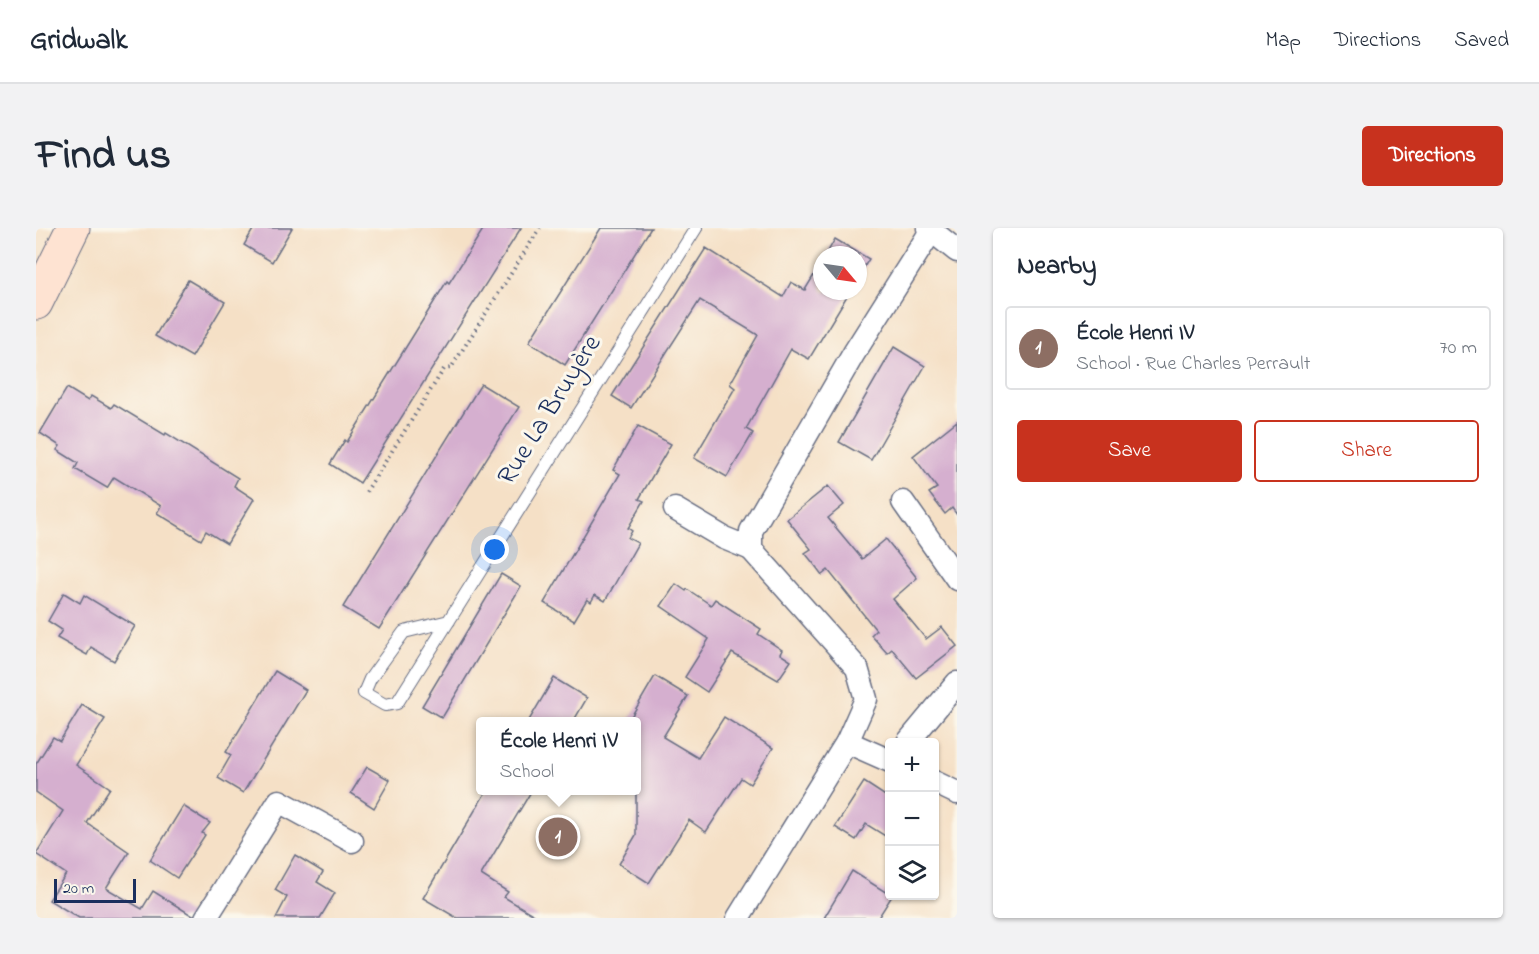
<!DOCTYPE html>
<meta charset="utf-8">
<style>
body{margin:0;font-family:"Indie Flower",sans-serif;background:#f2f2f3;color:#1f2937}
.controls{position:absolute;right:18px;bottom:18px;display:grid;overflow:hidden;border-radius:6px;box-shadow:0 2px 4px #0004}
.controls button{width:54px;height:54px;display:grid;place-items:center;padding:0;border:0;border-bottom:2px solid #e0e1e3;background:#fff;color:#1f2937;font:30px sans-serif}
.compass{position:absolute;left:777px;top:18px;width:54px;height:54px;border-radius:50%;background:#fff;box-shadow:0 2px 4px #0004;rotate:119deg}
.scale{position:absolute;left:18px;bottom:15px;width:82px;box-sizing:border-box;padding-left:6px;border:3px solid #1b2f5e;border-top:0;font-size:16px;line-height:21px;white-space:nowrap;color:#1b2f5e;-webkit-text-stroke:4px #fbf7ec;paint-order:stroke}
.you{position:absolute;left:459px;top:322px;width:21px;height:21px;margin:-15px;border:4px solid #fff;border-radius:50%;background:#1a73e8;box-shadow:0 0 0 9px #1a73e833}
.badge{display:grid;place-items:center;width:39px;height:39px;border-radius:50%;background:#c8321e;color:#fff;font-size:20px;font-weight:700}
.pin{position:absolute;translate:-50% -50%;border:3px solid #fff;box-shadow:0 2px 6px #0006}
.popup{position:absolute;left:440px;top:489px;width:165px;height:78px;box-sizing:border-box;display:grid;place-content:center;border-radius:6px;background:#fff;filter:drop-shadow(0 2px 4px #0005);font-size:20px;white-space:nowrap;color:#747a83}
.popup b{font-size:22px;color:#1f2937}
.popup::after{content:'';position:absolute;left:50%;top:100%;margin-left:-12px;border:12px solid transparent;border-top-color:#fff}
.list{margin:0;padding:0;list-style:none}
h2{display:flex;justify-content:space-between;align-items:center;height:78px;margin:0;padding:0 24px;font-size:26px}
h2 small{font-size:20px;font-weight:400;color:#747a83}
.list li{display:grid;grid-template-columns:39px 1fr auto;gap:18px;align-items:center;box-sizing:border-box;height:84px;margin:0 12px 12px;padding:0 12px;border:2px solid #e0e1e3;border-radius:6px}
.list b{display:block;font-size:22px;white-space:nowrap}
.list p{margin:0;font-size:20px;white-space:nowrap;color:#747a83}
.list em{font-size:20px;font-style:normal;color:#747a83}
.actions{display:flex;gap:12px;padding:18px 24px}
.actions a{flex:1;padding:14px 0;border:2px solid #c8321e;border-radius:6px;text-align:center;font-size:21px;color:#c8321e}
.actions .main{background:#c8321e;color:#fff}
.icon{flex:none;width:33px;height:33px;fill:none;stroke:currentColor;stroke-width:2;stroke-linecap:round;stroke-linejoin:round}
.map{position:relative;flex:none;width:921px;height:690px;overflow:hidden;border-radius:6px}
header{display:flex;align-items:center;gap:36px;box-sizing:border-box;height:84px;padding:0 30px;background:#fff;border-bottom:2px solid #e0e1e3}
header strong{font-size:28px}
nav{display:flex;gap:33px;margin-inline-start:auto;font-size:21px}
.intro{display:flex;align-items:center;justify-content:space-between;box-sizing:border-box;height:144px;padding:0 36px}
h1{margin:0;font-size:42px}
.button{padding:15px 27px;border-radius:6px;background:#c8321e;color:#fff;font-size:21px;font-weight:700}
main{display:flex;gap:36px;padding:0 36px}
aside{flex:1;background:#fff;border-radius:6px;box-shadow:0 2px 4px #0004}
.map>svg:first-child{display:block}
.building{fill:#d5afcf}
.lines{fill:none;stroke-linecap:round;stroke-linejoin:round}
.lane-casing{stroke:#676d82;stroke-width:14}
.street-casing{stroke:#676d82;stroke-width:25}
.secondary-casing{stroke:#676d82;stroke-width:35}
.path{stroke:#676d82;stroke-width:4;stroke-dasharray:1.5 4.5;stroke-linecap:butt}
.lane{stroke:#fff;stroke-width:12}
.street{stroke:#fff;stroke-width:22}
.secondary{stroke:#fee3d2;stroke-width:33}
.labels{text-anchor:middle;stroke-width:6;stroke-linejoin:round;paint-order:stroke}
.street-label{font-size:27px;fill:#1b2f5e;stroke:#fbf7ec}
</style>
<header>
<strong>Gridwalk</strong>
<nav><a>Map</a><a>Directions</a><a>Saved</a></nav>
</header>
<div class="intro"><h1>Find us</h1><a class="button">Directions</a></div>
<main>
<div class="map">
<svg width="921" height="690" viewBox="0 0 921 690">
<rect width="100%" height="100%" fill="#fbf7ec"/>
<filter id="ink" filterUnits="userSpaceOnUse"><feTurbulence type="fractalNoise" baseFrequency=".0167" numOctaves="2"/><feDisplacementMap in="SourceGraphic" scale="12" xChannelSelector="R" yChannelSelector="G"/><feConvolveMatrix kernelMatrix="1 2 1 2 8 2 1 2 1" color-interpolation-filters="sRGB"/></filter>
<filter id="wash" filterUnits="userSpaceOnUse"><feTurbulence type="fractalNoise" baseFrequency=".008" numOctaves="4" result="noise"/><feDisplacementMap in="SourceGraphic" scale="24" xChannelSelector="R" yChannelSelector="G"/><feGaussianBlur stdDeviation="1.35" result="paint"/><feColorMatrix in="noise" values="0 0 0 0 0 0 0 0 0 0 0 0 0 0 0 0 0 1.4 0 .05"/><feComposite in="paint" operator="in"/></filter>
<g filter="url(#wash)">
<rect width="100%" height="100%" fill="#f5e0c6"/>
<g id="blocks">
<!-- building -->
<g class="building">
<polygon points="218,0 256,0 236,34 208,17"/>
<polygon points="448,0 485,0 324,255 294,236 309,212 311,214 411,53 413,55"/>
<polygon points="565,0 615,0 529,137 493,114"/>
<polygon points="799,11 833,31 822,49 822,27 790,27"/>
<polygon points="670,20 747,69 755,54 769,62 786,34 786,63 814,63 773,131 755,121 710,201 717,205 691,249 658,230 699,160 694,156 722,107 664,72 595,180 576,168"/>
<polygon points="152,52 189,74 156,129 119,108"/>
<polygon points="858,119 889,138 835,232 803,214"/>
<polygon points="445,156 483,179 343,401 307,379"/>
<polygon points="31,160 52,173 55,168 75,180 78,176 129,207 130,205 202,250 198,258 218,271 191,316 170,303 165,312 121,285 125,278 78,249 71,260 39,241 42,235 21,222 24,218 4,205"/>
<polygon points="921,193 921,287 916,280 909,286 893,265 901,260 877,228"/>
<polygon points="602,198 635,216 603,271 608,273 592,300 596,303 592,310 602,315 569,373 559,367 555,374 551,371 538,393 508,375 584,246 577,242"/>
<polygon points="792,258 808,277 792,290 826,331 850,311 881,350 857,371 890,411 906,399 921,418 880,450 856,421 851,425 835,407 840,402 792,342 786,347 778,336 769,325 775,321 751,291"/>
<polygon points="465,346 485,358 406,490 386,478"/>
<polygon points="640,356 650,363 651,361 675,377 679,371 725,401 722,406 746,422 744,426 755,433 742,452 696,425 671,464 649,449 673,411 625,378"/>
<polygon points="28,365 44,375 48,367 99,398 78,433 55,419 51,427 21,410 26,402 12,393"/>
<polygon points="239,443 270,462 207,565 182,550 195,527 190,524"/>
<polygon points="619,448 652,468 627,509 662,530 688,489 737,520 714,556 705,550 670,604 653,592 613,655 583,636 600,607 600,494 592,494"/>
<polygon points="518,450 551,470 537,494 492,494"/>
<polygon points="46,477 69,491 40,537 74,560 51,595 93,624 70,660 106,681 117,663 157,688 157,690 43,690 13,672 30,646 0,626 27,583 0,564 0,536 17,509 24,513"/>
<polygon points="331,539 354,552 338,580 315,565"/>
<polygon points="828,554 854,571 854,611 830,596 820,612 799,599"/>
<polygon points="451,562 496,562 445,647 472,664 468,669 503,690 421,690 387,670"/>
<polygon points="147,578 174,595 166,605 169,607 141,650 114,632"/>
<polygon points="259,627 287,644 281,654 299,665 284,690 240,690 251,669 239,662"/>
<polygon points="816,643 856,668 842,690 788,690"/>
</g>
</g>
</g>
<g filter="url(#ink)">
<use href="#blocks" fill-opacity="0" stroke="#676d82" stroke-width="1.5"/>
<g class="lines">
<!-- lane casing -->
<g class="lane-casing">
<polyline id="lane" points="413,393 368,404 334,451 328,465 349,477 361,475 660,0"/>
</g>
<!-- street casing -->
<g class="street-casing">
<g id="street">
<polyline points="892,0 921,23"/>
<polyline points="867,274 921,351"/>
<polyline points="639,281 688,310 715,321"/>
<polyline points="811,514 854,533"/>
<polyline points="872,514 921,455"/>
<polyline points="898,554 921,565"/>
<polyline points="170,690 243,573 316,613"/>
<polyline points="702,690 811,514 830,471 821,440 715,321 715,303 818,125 897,0"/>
</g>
</g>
<!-- secondary casing -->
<g class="secondary-casing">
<polyline id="secondary" points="0,75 37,0"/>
</g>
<!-- path -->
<polyline class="path" points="330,264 408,141 415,140 504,0"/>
<!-- lane -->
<use href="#lane" class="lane"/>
<!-- street -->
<use href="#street" class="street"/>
<!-- secondary -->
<use href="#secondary" class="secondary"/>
</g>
</g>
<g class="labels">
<!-- street labels -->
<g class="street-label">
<text transform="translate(512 181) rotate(-58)" y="9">Rue La Bruyère</text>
</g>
</g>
</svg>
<div class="controls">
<button>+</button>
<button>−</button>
<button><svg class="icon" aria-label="layers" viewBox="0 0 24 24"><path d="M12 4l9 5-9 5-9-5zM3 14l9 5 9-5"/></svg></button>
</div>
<svg class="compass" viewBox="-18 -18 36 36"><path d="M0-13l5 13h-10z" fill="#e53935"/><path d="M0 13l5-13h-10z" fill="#747a83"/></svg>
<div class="scale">20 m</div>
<div class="you"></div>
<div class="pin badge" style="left:522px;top:609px;background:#8d6e63">1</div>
<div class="popup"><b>École Henri IV</b>School</div>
</div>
<aside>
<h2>Nearby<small></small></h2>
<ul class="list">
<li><span class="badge" style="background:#8d6e63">1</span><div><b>École Henri IV</b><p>School · Rue Charles Perrault</p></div><em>70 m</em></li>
</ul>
<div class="actions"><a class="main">Save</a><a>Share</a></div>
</aside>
</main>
